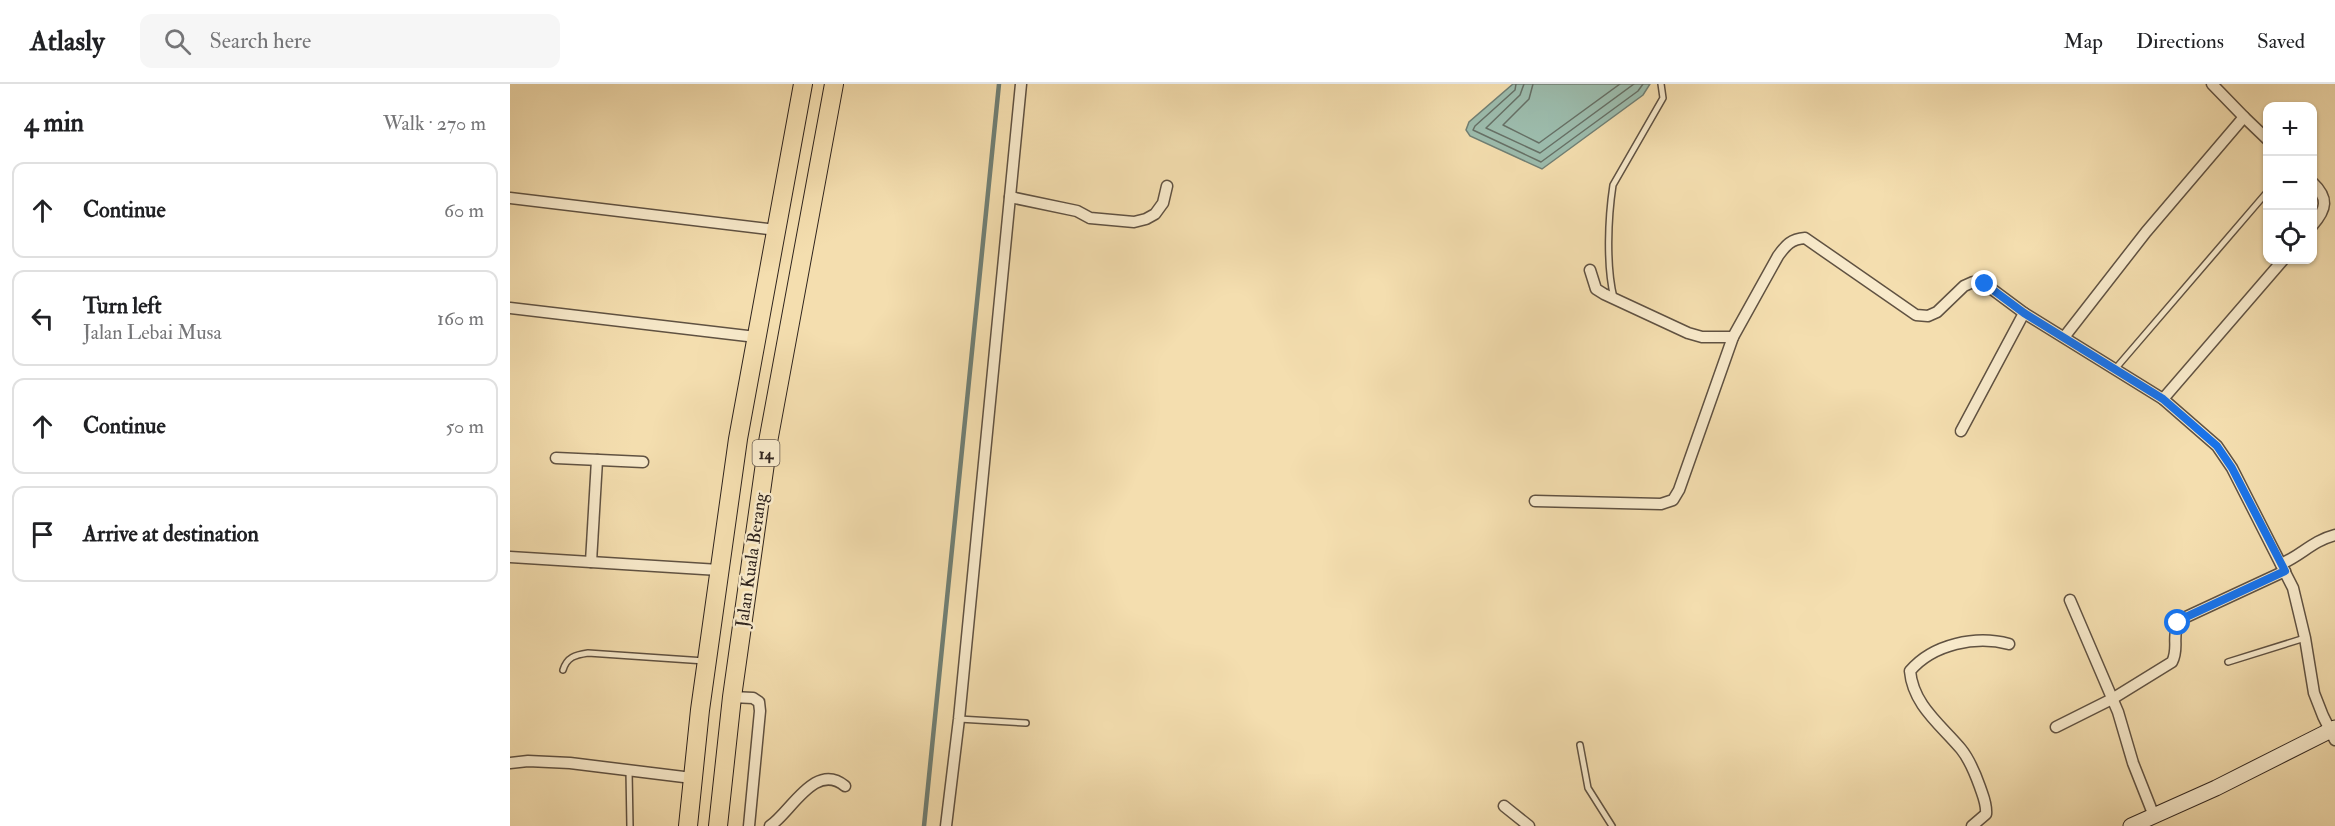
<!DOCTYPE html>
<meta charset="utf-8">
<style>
body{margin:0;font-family:"IM FELL Double Pica",serif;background:#f6f6f6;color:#202124}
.controls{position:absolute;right:18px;top:18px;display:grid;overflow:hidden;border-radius:12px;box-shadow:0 2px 4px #0004}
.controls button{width:54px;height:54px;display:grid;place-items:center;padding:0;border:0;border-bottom:2px solid #e0e0e0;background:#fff;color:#202124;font:30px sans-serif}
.stop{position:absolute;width:18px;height:18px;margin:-14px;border:4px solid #1a73e8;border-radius:50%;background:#fff}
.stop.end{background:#1a73e8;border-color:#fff;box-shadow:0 2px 6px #0008}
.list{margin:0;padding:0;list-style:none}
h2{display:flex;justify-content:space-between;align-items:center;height:78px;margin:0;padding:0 24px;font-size:26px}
h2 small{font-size:20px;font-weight:400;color:#757577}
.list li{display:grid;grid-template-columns:39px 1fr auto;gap:18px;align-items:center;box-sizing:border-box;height:96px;margin:0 12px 12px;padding:0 12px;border:2px solid #e0e0e0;border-radius:12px}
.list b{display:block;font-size:22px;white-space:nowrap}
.list p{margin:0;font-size:20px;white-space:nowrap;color:#757577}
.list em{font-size:20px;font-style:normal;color:#757577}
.icon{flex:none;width:33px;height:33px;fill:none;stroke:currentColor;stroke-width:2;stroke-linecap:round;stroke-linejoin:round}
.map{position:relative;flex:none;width:1825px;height:742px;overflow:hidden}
header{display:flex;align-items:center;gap:36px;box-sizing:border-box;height:84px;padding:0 30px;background:#fff;border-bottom:2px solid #e0e0e0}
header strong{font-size:28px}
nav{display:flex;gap:33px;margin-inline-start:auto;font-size:21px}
.search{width:420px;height:54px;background:#f6f6f6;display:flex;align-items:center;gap:15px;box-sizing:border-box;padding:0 21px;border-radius:12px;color:#757577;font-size:22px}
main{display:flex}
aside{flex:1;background:#fff}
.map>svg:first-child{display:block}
.water{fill:#9cbcad;stroke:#707f74;stroke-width:1.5}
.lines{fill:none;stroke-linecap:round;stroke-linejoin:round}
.shore{stroke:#667066;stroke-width:1.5}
.stream{stroke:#707f74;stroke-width:4.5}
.service-casing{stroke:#605242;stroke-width:8}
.minor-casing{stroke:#605242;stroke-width:13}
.secondary-casing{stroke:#2f241e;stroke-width:17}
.trunk-casing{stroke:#2f241e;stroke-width:20}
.service{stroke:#f8eacb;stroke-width:5}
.minor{stroke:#f8eacb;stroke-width:10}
.secondary{stroke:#f8eacb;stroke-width:15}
.trunk{stroke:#f4deaf;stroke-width:18}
.route{stroke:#1a73e8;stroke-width:8}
.labels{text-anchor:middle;stroke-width:5;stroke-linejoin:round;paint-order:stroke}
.shield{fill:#f8eacb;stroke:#6b5f52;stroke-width:1.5}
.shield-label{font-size:16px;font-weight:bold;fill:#2f241e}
.street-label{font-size:18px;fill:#2f241e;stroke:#f8eacb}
</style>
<header>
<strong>Atlasly</strong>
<div class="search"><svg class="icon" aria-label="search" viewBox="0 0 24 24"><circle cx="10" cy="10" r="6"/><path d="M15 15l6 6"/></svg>Search here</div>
<nav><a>Map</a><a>Directions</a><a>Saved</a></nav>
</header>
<main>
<aside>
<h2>4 min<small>Walk · 270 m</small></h2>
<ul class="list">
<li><svg class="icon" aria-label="ahead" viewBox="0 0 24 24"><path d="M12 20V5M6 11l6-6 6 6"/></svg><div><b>Continue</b></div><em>60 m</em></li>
<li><svg class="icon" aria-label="left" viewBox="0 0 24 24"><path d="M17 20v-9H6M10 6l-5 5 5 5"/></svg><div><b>Turn left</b><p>Jalan Lebai Musa</p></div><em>160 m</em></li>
<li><svg class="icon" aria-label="ahead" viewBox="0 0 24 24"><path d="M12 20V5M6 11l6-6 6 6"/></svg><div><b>Continue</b></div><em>50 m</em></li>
<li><svg class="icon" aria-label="arrive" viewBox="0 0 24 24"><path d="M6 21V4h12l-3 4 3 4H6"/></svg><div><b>Arrive at destination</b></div></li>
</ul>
</aside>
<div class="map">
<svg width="1825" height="742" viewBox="0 0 1825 742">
<rect width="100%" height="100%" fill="#f4deaf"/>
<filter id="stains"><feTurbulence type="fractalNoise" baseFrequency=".00333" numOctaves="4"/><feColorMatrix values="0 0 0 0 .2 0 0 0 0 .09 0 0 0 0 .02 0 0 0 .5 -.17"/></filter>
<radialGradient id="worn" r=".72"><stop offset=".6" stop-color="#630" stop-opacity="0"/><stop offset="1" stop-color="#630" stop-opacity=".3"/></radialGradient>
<!-- water -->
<polygon class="water" points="1003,0 1140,0 1133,11 1032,85 960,52 956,46 959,38"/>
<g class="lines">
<!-- shore -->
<g class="shore">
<polyline points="1006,0 1005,6 965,42 963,46 1031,78 1128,7 1133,0"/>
<polyline points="1014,0 1010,11 976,44 1030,69 1124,0"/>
<polyline points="1023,0 1019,15 993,41 1029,59 1110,0"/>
</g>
<!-- stream -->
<polyline class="stream" points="414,742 489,0"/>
<!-- service casing -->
<g class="service-casing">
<g id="service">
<path d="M 1104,214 C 1096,182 1098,134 1103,101 L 1153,14 L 1151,0"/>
<polyline points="1606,284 1758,107"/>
<polyline points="1718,578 1795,554"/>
<path d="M 53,586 C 57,573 65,571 78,569 L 195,577"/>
<polyline points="449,635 516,639"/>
<polyline points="1070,661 1078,704 1102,742"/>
<polyline points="119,687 120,742"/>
</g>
</g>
<!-- minor casing -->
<g class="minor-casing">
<g id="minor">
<polyline points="1734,33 1758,56"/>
<path d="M 1802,98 C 1819,114 1817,125 1802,142"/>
<polyline points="500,113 567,127 580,134 624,138 636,135 645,130 653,119 657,102"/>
<polyline points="0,114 266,146"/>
<path d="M 1080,186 L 1086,205 L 1094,210 L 1178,249 L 1192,253 L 1223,253 L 1268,172 C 1276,161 1281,155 1295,154 L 1406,231 L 1418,232 L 1427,228 L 1454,202 L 1463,198 L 1475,200 L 1514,229 L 1653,315 L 1707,362 L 1722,384 L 1783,504 L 1795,554 L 1804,609 L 1813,632 L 1825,656"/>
<polyline points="0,224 246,253"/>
<polyline points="1555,252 1636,148 1734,33 1702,0"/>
<polyline points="1653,315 1773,176"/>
<polyline points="1451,347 1514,229"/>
<polyline points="46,374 133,378"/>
<polyline points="1025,417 1151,420 1163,416 1169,406 1223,253"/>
<polyline points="0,473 209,486"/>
<polyline points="81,478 87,376"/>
<path d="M 1771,480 C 1792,471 1802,457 1825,451"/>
<polyline points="1560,516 1608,628 1623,679 1644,732"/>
<polyline points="222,613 243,614 249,618 250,627 239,742"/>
<path d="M 1546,643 L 1602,615 L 1662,578 C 1671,561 1657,548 1676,533 L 1775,487"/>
<polyline points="0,679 18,677 60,679 182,694"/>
<polyline points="994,722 1019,742"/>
<path d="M 260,742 C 281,728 305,677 335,702"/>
<polyline points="436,742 449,635 511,0"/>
<path d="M 1462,742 L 1476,730 C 1477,720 1473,712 1470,703 C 1465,689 1460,676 1451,665 C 1431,641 1403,621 1400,587 C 1423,560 1466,551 1499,560"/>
</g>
</g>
<!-- secondary casing -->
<g class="secondary-casing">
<polyline id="secondary" points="1621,742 1706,704 1825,644"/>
</g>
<!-- trunk casing -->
<g class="trunk-casing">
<g id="trunk">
<polyline points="178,742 190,626 228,355 293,0"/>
<polyline points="208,742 222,613 258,358 324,0"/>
</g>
</g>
<!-- service -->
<use href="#service" class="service"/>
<!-- minor -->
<use href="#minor" class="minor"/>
<!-- secondary -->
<use href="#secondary" class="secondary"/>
<!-- trunk -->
<use href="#trunk" class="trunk"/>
</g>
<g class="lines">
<!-- route -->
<polyline class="route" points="1475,200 1514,229 1653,315 1707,362 1722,384 1775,487 1676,533 1668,539"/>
</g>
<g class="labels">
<!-- shield labels -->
<rect class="shield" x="242.5" y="356" width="27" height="26" rx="4.5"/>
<g class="shield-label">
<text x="256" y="375">14</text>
</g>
<!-- street labels -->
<g class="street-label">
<text transform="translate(241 476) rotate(-82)" y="6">Jalan Kuala Berang</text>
</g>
</g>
<rect width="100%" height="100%" filter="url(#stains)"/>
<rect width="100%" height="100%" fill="url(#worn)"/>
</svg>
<div class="controls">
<button>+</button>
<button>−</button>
<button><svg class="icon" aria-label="locate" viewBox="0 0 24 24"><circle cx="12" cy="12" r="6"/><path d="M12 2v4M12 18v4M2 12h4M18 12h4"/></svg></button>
</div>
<div class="stop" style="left:1668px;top:539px"></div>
<div class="stop end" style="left:1475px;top:200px"></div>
</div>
</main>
